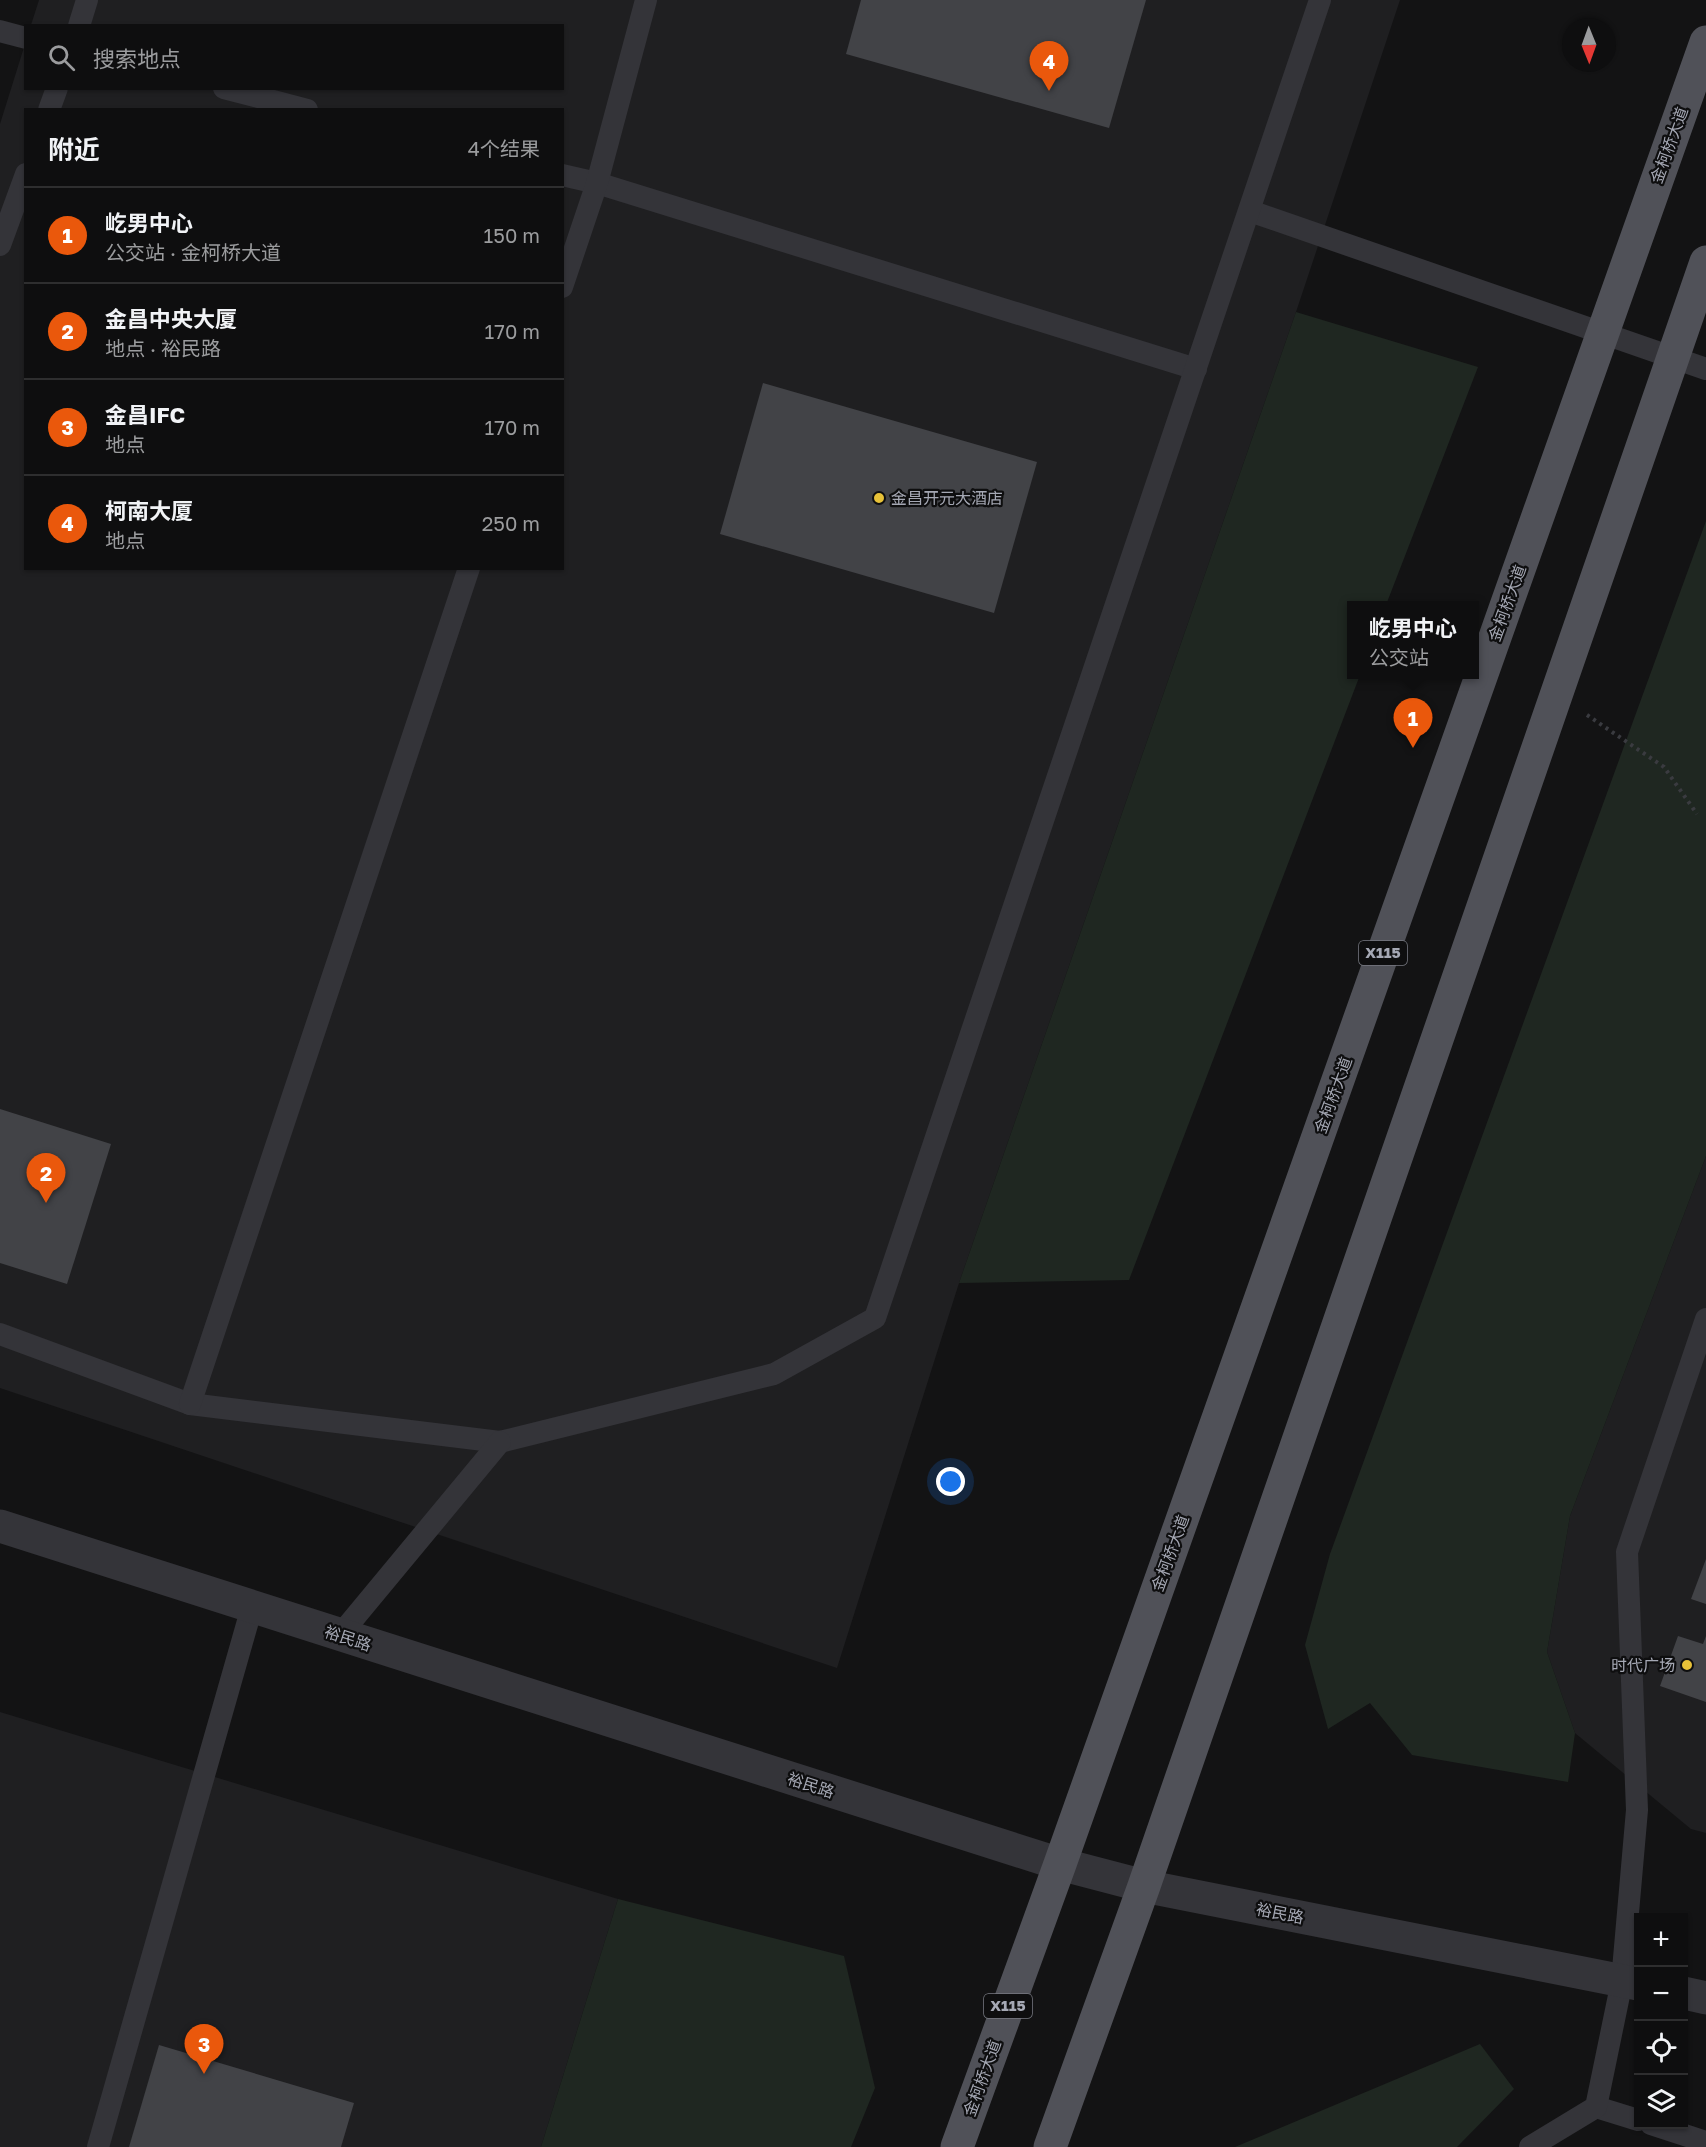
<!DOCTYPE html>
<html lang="zh">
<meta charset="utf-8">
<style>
body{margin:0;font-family:"Golos Text","Noto Sans SC",sans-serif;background:#171718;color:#f1f3f6}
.controls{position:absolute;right:18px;bottom:18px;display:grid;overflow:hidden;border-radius:0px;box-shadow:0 2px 4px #0004}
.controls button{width:54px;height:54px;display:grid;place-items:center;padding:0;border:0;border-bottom:2px solid #2e2e2f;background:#0e0e0f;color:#f1f3f6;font:30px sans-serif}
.compass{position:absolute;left:1562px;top:18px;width:54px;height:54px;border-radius:50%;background:#0e0e0f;box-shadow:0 2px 4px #0004;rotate:179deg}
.you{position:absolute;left:951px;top:1482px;width:21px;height:21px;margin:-15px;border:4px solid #fff;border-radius:50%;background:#1a73e8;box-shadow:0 0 0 9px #1a73e833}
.badge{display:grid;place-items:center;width:39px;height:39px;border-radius:50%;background:#ea580c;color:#fff;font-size:20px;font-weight:700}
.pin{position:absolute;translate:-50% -50px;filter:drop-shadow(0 2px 3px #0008)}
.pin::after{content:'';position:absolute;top:32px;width:21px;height:18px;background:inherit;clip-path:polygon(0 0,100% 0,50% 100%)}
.popup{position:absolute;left:1347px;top:601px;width:132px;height:78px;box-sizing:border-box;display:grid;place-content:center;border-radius:0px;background:#0e0e0f;filter:drop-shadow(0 2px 4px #0005);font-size:20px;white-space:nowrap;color:#9b9c9e}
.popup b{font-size:22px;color:#f1f3f6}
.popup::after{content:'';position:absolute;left:50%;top:100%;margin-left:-12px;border:12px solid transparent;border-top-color:#0e0e0f}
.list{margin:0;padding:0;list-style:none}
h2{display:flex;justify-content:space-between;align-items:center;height:78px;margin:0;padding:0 24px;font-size:26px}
h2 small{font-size:20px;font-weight:400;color:#9b9c9e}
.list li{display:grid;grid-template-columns:39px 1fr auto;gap:18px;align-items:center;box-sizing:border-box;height:96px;padding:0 24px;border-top:2px solid #2e2e2f}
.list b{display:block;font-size:22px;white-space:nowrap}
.list p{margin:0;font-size:20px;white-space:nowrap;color:#9b9c9e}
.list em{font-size:20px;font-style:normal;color:#9b9c9e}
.icon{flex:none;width:33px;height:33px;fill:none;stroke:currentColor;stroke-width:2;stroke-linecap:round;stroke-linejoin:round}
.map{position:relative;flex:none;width:1706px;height:2147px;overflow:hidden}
.search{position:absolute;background:#0e0e0f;box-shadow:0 2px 4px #0004;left:24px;top:24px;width:540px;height:66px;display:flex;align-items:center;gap:15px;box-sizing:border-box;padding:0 21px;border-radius:0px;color:#9b9c9e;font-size:22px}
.panel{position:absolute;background:#0e0e0f;box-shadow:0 2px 4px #0004;left:24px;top:108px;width:540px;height:462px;border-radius:0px}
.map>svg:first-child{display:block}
.built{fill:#1f1f21;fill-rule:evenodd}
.green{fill:#1f2721}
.building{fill:#424347}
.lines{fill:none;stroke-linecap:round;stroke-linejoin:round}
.path{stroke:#3a3b40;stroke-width:4;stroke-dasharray:3 4.5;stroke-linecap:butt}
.service{stroke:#343439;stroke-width:22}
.tertiary{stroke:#343439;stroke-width:33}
.primary{stroke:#505158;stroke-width:33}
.poi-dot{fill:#e7c138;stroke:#0e0e0f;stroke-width:2}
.labels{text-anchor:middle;stroke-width:4.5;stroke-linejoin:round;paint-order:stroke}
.shield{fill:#0e0e0f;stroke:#787a82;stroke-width:1.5}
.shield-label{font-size:15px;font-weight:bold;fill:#a5a8b4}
.street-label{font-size:16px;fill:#a5a8b4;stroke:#0e0e0f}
.poi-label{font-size:16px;fill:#a5a8b4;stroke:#0e0e0f;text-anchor:start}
</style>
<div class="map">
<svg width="1706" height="2147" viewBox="0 0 1706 2147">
<rect width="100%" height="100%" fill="#131314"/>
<!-- built -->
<g class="built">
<path d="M 39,0 L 1400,0 L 1296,312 L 959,1283 L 837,1668 L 0,1388 L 0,124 L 25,44 L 26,88 L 562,88 L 562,26 L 31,25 ZM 26,110 L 562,110 L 562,568 L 26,568 Z"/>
<polygon points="1706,1156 1706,1833 1691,1829 1575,1733 1547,1652 1570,1516"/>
<polygon points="0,1712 618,1899 541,2147 0,2147"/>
</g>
<!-- green -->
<g class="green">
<polygon points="1296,312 1478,367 1386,605 1352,606 1352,674 1360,675 1129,1280 959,1283"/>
<polygon points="1706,521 1706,1156 1570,1516 1547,1652 1575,1733 1568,1782 1412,1755 1370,1703 1328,1729 1305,1645 1330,1554"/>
<polygon points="618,1899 844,1956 875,2088 851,2147 541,2147"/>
<polygon points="1480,2044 1514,2089 1457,2147 1235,2147"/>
</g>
<!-- building -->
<g class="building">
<polygon points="861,0 1146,0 1109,128 846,54"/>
<polygon points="763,383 1037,462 994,613 720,534"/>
<polygon points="0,1109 111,1144 67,1284 0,1263"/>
<polygon points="1706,1559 1706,1604 1691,1599"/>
<polygon points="1678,1636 1703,1644 1706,1636 1706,1702 1660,1686"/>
<polygon points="159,2045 354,2103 341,2147 129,2147"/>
</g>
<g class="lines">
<!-- path -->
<polyline class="path" points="1587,715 1664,767 1697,814"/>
<!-- service -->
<g class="service">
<polyline points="79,26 87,0"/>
<polyline points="0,31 26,38"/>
<polyline points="224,88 307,110"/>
<polyline points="49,110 57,88"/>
<polyline points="562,175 597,183 1196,369"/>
<polyline points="1250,211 1706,369"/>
<polyline points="0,245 26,174"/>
<polyline points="562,287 597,183 646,0"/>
<polyline points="0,1334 190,1404 500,1442 774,1374 875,1318 1320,0"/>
<polyline points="190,1404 469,568"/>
<polyline points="340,1635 500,1442"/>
<polyline points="1596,2107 1638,2120"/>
<polyline points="1651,2124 1706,2142"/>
<polyline points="98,2147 252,1607"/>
<polyline points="1530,2147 1596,2107 1622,1981 1637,1810 1627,1552 1706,1319"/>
</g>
<!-- tertiary -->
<g class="tertiary">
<polyline points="0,1526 1060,1864 1144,1886 1638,1984"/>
<polyline points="1684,1993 1706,1998"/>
</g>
<!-- primary -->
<g class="primary">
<polyline points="957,2147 1060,1864 1706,42"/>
<polyline points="1050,2147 1144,1886 1706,262"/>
</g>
</g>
<!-- markers -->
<g class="poi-dot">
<circle cx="879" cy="498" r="6"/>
<circle cx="1687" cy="1665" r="6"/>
</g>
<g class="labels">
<!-- shield labels -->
<g class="shield">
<rect x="1359" y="941" width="48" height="24" rx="4.5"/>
<rect x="984" y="1994" width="48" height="24" rx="4.5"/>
</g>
<g class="shield-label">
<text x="1383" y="958">X115</text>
<text x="1008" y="2011">X115</text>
</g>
<!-- street labels -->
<g class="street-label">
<text transform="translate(1669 145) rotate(-70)" y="6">金柯桥大道</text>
<text transform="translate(1507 603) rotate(-70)" y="6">金柯桥大道</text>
<text transform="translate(1333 1095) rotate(-70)" y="6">金柯桥大道</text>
<text transform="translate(1170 1553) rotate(-70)" y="6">金柯桥大道</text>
<text transform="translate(348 1638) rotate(18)" y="6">裕民路</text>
<text transform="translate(811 1785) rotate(18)" y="6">裕民路</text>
<text transform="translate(1280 1913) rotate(11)" y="6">裕民路</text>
<text transform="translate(982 2078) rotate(-70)" y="6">金柯桥大道</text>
</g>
<!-- poi labels -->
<g class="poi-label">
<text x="891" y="504">金昌开元大酒店</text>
<text x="1675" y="1671" text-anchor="end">时代广场</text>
</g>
</g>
</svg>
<div class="controls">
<button>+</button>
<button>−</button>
<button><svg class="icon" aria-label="locate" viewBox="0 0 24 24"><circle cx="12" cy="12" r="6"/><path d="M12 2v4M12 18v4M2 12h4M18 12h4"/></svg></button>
<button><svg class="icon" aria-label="layers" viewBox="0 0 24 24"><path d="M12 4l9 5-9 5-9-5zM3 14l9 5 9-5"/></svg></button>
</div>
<svg class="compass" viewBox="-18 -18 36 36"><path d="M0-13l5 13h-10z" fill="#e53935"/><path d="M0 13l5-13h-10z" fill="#9b9c9e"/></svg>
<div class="you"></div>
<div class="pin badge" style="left:1413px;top:748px">1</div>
<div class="popup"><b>屹男中心</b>公交站</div>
<div class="pin badge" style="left:46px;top:1203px">2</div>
<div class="pin badge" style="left:204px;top:2074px">3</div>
<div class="pin badge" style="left:1049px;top:91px">4</div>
<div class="search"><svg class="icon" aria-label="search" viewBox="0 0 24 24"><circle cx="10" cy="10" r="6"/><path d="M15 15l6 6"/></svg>搜索地点</div>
<section class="panel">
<h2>附近<small>4个结果</small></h2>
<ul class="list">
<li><span class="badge">1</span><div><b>屹男中心</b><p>公交站 · 金柯桥大道</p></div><em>150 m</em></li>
<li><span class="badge">2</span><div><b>金昌中央大厦</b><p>地点 · 裕民路</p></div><em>170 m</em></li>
<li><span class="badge">3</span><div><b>金昌IFC</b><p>地点</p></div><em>170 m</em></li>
<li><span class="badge">4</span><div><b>柯南大厦</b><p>地点</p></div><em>250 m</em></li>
</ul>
</section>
</div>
